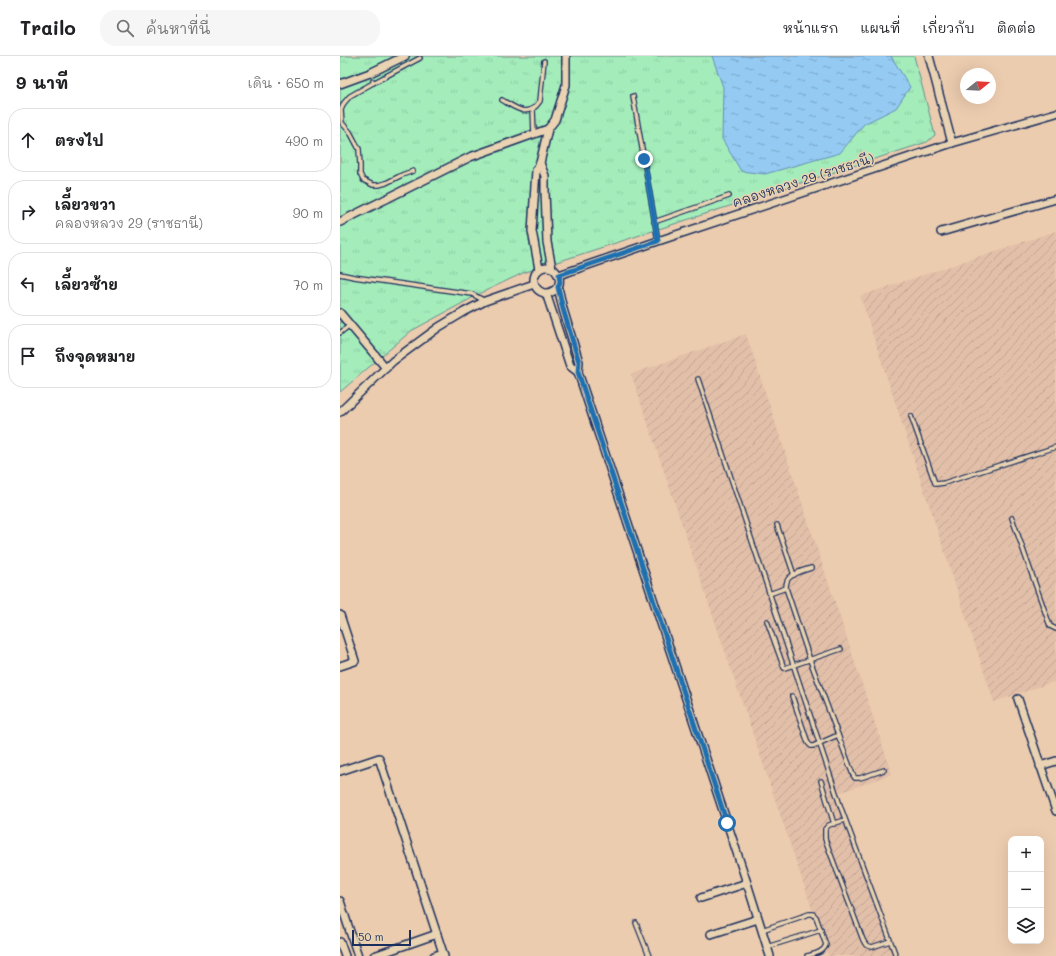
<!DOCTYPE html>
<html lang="th">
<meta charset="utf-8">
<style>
body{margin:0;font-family:Mali,"Playpen Sans Thai",sans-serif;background:#f6f6f6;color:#202124}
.controls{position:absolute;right:12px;bottom:12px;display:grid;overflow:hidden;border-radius:8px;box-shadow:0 4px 16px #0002}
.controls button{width:36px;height:36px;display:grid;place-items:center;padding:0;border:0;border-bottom:1px solid #e0e0e0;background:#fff;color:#202124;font:20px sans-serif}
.compass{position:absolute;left:620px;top:12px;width:36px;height:36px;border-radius:50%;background:#fff;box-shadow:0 4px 16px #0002;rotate:72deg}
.scale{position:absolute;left:12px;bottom:10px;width:59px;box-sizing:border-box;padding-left:4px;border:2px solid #1b2f5e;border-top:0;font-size:11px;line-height:14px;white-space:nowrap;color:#1b2f5e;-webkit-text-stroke:3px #e9d3b2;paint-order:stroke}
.stop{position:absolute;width:12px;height:12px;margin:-9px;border:3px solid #1f6fb2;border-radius:50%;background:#fff}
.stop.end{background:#1f6fb2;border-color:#fff;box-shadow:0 1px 4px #0008}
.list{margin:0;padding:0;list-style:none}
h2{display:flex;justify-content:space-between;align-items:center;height:52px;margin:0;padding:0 16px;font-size:17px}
h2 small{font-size:13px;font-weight:400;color:#757577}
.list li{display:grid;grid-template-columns:26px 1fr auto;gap:12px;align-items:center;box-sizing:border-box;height:64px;margin:0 8px 8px;padding:0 8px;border:1px solid #e0e0e0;border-radius:16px}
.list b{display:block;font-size:15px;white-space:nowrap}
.list p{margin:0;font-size:13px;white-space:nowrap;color:#757577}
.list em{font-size:13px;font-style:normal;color:#757577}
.icon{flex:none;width:22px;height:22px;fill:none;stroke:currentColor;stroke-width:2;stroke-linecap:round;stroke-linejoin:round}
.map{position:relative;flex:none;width:716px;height:900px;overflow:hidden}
header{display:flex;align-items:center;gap:24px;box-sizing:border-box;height:56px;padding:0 20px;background:#fff;border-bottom:1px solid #e0e0e0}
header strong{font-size:19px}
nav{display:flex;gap:22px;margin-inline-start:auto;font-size:14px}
.search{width:280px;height:36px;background:#f6f6f6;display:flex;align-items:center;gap:10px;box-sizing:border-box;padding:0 14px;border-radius:16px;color:#757577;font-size:15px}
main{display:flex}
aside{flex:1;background:#fff}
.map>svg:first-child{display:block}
.industrial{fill:url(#industrial-furrows)}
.grass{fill:url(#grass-tufts);stroke:#608e8c}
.water{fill:url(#water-ripples);stroke:#648db7}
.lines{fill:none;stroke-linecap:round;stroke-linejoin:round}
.lane-casing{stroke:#1b2f5e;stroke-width:6}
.street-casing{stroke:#1b2f5e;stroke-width:10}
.lane{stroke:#e9d3b2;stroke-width:3.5}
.street{stroke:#e9d3b2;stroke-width:7}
.route{stroke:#1f6fb2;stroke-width:5}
.labels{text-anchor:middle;stroke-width:3;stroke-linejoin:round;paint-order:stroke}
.street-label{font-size:13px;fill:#1b2f5e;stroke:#e9d3b2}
</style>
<header>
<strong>Trailo</strong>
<div class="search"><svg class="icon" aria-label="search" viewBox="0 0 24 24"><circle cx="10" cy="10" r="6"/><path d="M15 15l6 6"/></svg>ค้นหาที่นี่</div>
<nav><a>หน้าแรก</a><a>แผนที่</a><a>เกี่ยวกับ</a><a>ติดต่อ</a></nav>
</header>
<main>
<aside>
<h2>9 นาที<small>เดิน · 650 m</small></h2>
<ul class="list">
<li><svg class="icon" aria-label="ahead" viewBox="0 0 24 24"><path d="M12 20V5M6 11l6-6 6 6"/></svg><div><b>ตรงไป</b></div><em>490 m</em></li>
<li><svg class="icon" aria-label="right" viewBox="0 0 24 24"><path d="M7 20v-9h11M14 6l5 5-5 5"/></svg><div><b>เลี้ยวขวา</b><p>คลองหลวง 29 (ราชธานี)</p></div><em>90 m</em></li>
<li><svg class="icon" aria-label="left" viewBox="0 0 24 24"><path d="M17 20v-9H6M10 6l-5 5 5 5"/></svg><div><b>เลี้ยวซ้าย</b></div><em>70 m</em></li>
<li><svg class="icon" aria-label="arrive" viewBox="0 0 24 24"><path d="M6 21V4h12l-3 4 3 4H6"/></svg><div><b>ถึงจุดหมาย</b></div></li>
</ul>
</aside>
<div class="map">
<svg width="716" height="900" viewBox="0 0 716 900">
<defs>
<pattern id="industrial-furrows" width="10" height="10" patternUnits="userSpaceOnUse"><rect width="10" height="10" fill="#e2bfa8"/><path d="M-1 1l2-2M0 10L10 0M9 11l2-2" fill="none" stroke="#c1a493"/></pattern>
<pattern id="grass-tufts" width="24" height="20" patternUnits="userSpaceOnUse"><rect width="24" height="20" fill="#a4edbb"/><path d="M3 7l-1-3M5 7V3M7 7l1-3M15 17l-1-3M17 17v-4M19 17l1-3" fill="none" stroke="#8dcca3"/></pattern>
<pattern id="water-ripples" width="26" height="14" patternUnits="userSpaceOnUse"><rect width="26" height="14" fill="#95cbf3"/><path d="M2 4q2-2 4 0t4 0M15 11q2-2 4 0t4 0" fill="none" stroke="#79a5c8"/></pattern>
</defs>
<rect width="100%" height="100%" fill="#ecccaf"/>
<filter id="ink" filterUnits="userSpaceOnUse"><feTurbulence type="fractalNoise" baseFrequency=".025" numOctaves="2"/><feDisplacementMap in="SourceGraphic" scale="8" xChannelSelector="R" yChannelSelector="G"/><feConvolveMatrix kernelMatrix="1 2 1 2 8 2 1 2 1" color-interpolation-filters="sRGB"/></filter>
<g filter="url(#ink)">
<!-- industrial -->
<g class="industrial">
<polygon points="716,175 716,625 654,646 520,240"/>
<polygon points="406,278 552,718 499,737 554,900 488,900 291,318"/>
</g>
<!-- grass -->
<polygon class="grass" points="0,0 574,0 595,79 587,86 183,217 143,236 71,275 0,336"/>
<!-- water -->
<polygon class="water" points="372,0 551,0 570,31 556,52 524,68 500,97 425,118 401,115 382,83 383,31"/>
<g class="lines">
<!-- lane casing -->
<g class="lane-casing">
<g id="lane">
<polyline points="33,25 33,27 10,40 4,47 1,54 2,67 10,76 19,93 20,109 20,118 23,124 33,129 39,129 46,127 62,119 73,115"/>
<polyline points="33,27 80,2"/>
<polyline points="293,40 318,185"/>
<path d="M 162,44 C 176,52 188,63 200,45 L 204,5"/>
<polyline points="193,53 194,78"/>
<polyline points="314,166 389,140"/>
<polyline points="0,218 14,221 132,238 145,245"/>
<polyline points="0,277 10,269"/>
<polyline points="358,323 501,752 556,900"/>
<polyline points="571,360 595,427 596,428 604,427 716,391"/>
<polyline points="672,462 710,570 716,573"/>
<polyline points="437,469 454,519"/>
<path d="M 471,512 C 464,514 454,517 449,522 C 446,525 446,529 446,532 L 470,604 L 513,719 L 515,722 L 520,722 L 544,714"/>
<polyline points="429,538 446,532"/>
<polyline points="427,565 444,612 445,612 501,593"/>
<polyline points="452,640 468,687 471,690 473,690 498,679"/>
<polyline points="481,725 494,768"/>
<polyline points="505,764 489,769 485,773 485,783 523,884 526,889 532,891 550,885"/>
<polyline points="296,867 309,900"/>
<path d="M 422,874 L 469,858 L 473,858 L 476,861 L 486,889 C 483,897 474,898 467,900"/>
<polyline points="427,891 481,874"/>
</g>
</g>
<!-- street casing -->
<g class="street-casing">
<g id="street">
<polyline points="589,0 612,87"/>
<polyline points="0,28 30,17 65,0"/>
<path d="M 200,107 L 205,120 L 205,135 L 207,186 L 212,212 C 219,217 223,227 215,234 C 212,236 208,238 204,237 C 187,232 193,206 212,212"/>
<polyline points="0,166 130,101 208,73"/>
<polyline points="601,176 716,143"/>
<polyline points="199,213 192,175 196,114 200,107 208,73 215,64 226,29 226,0"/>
<polyline points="219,219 318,185 612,87 716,57"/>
<polyline points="218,231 223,253 239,306 238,316 407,827 430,900"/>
<polyline points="206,237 230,310 238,316"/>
<polyline points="0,257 46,312"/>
<polyline points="0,356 53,305 99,271 124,256 145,245 194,228"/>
<polyline points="0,559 15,605 0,610"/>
<polyline points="678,643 716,755"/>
<polyline points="700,710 716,705"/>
<polyline points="0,715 39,702 104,900"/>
<polyline points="361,842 407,827"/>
<polyline points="0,845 18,900"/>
<polyline points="371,878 418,863"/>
<polyline points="0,886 5,900"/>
<polyline points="34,900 97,878"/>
<polyline points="94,900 103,897"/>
</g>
</g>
<!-- lane -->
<use href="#lane" class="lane"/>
<!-- street -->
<use href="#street" class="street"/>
</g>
</g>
<g class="lines" filter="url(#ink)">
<!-- route -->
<polyline class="route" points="304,103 318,185 219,219 220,226 218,231 223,253 239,306 238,316 387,767"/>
</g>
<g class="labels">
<!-- street labels -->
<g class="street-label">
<text transform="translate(463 124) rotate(-18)" y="5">คลองหลวง 29 (ราชธานี)</text>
</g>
</g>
</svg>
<div class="controls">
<button>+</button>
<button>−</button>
<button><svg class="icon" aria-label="layers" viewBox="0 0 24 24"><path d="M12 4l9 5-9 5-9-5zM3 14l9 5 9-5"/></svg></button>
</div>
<svg class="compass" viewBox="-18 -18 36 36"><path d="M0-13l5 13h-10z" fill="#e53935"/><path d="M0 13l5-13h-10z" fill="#757577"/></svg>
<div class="scale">50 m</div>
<div class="stop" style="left:387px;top:767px"></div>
<div class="stop end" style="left:304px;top:103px"></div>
</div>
</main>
